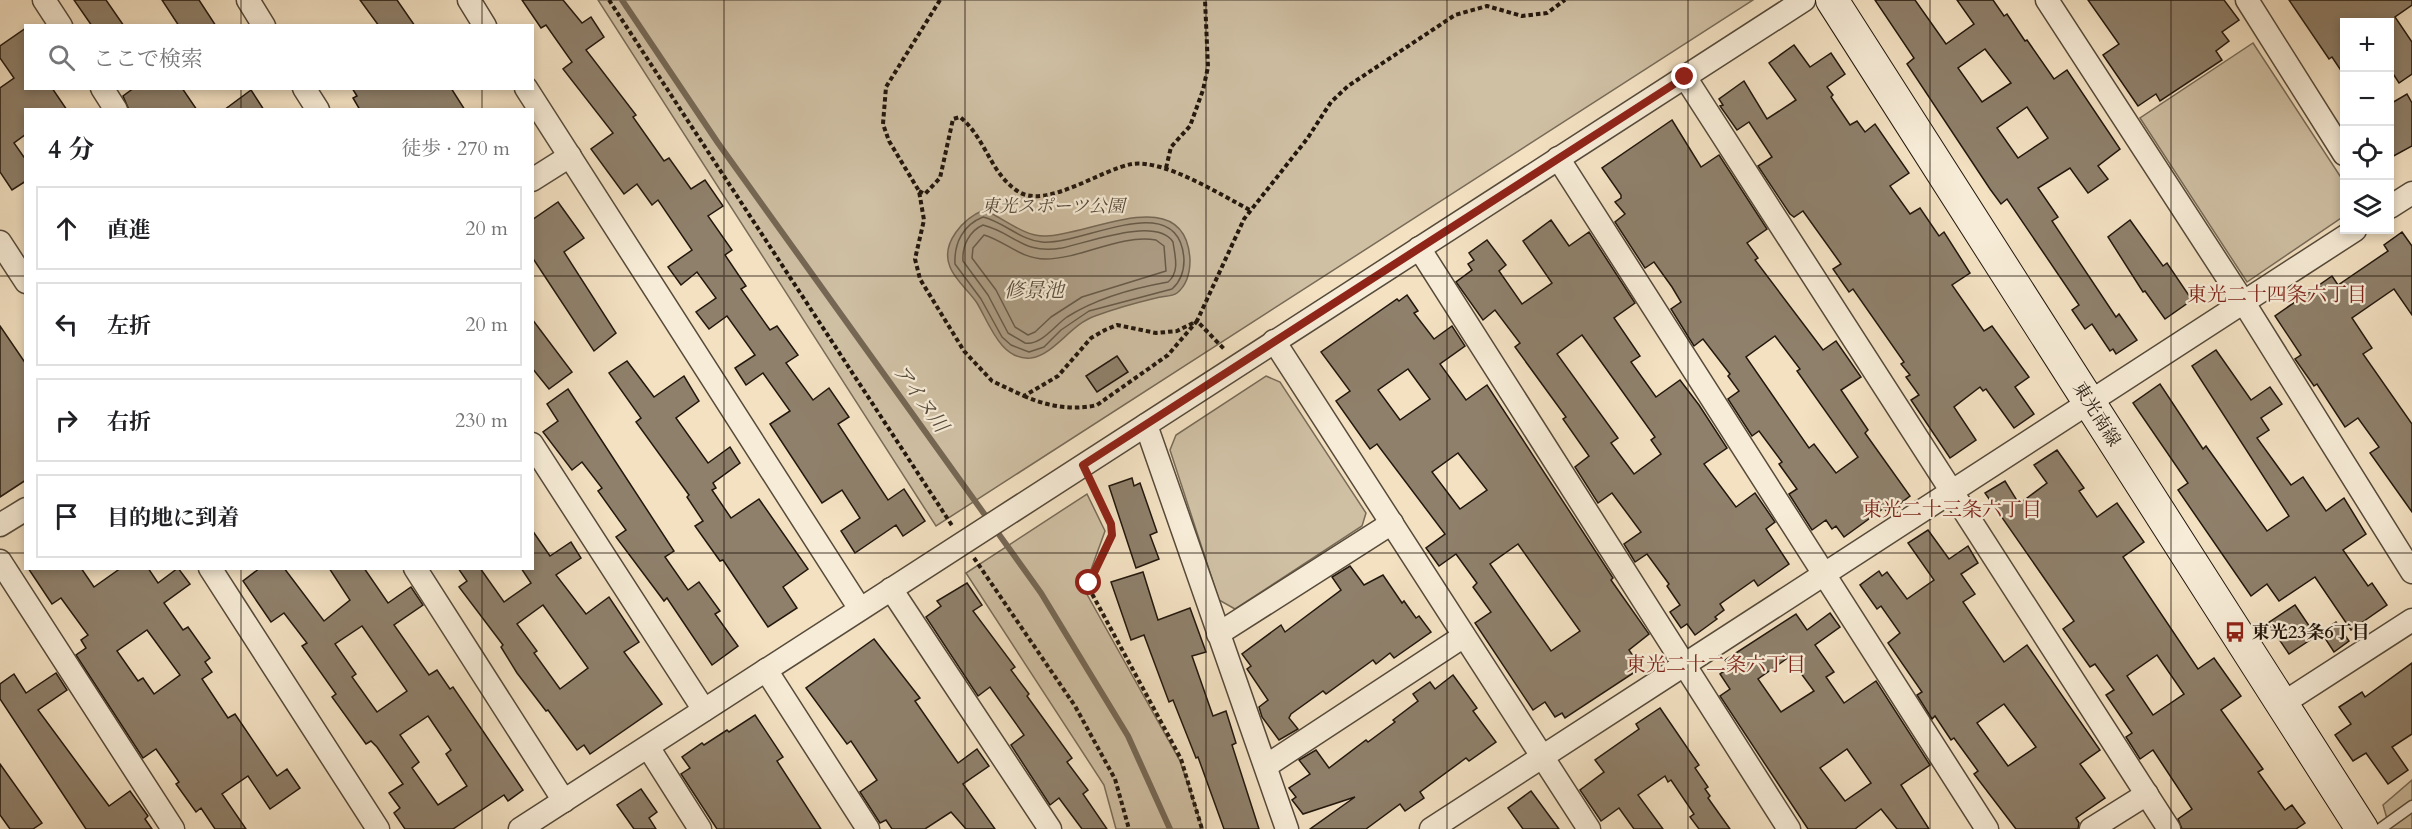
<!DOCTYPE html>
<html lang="ja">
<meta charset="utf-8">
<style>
body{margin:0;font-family:Cardo,"Noto Serif JP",serif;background:#f2f2f2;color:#202124}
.controls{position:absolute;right:18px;top:18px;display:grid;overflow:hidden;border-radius:0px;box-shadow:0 3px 9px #0003}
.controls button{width:54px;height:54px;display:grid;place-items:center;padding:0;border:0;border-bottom:2px solid #e0e0e0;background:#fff;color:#202124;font:30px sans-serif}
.stop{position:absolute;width:18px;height:18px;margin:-14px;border:4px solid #8f2418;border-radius:50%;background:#fff}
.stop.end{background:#8f2418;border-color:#fff;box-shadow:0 2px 6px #0008}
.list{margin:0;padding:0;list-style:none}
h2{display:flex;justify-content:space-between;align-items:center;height:78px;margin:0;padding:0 24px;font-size:26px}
h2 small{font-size:20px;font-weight:400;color:#757577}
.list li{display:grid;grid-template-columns:39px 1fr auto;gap:18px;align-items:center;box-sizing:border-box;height:84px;margin:0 12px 12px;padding:0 12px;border:2px solid #e0e0e0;border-radius:0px}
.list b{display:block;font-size:22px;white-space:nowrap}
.list em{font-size:20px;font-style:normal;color:#757577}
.icon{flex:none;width:33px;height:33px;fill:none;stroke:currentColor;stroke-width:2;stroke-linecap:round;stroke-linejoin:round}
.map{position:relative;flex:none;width:2412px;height:829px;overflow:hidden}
.search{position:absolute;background:#fff;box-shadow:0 3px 9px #0003;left:24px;top:24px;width:510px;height:66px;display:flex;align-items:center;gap:15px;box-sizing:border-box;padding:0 21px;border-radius:0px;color:#757577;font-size:22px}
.panel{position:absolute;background:#fff;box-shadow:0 3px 9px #0003;left:24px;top:108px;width:510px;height:462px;border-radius:0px}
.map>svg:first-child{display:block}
.green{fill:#cfbfa3;stroke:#786b58;stroke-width:1.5}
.water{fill:#ac9c84;stroke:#756754;stroke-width:1.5}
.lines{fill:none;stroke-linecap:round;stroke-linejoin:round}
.shore{stroke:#675a48;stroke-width:1.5}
.stream{stroke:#756754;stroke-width:6}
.building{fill:#8f806b;stroke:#22170d;stroke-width:1.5;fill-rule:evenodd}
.lane-casing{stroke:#564a3a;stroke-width:13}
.street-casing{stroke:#564a3a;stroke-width:25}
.secondary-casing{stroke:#22170d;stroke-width:34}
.path{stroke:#22170d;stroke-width:4;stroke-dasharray:4.5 3;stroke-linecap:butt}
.lane{stroke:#f7ecd7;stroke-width:10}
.street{stroke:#f7ecd7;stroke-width:22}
.secondary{stroke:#f7ecd7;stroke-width:32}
.route{stroke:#8f2418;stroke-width:8}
.grid{fill:none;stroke:#22170d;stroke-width:1.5;stroke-opacity:0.55}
.labels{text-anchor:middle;stroke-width:4.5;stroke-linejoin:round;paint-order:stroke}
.park-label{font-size:18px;font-style:italic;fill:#56493a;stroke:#f7ecd7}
.street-label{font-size:18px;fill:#22170d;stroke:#f7ecd7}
.poi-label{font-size:18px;font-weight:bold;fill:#22170d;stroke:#f7ecd7;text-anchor:start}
.water-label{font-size:20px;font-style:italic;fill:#594c3d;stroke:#f7ecd7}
.neighbourhood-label{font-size:20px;fill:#7a1f14;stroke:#f7ecd7}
</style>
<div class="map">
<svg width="2412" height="829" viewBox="0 0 2412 829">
<rect width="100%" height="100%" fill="#f3e1c2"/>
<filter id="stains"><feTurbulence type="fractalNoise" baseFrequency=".00333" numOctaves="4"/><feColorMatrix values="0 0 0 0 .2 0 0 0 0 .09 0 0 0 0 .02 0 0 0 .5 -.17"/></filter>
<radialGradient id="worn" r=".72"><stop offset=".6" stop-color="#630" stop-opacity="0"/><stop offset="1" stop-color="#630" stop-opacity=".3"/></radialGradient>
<!-- green -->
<g class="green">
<polygon points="598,0 1753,0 936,526"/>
<polygon points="2253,43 2344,182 2344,216 2247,282 2140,118"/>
<polygon points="1266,376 1280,382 1366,513 1362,526 1235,609 1219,600 1170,450 1176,435"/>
<polygon points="1087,494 1105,531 1084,589 1180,761 1203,829 1116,829 1104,785 966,573"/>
<polygon points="2412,780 2412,829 2390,829 2383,805"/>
</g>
<!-- water -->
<path class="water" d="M 984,210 C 1004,218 1024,237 1046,236 C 1090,235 1186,181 1190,260 C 1190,273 1187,285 1177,293 C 1172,297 1162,296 1156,298 C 1135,303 1114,309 1095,316 C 1071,324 1054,355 1031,358 C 1001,361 989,323 977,303 C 969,291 955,280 950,267 C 940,243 964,218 984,210 Z"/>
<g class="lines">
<!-- shore -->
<g class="shore">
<path d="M 983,217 C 1004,222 1020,240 1042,242 C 1082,246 1180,186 1184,260 C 1184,272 1181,281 1172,289 L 1089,311 L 1061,330 L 1044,347 L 1029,352 L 1011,345 L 1002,337 L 981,299 L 955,264 C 954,243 963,225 983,217 Z"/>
<path d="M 983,225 C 1015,233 1022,255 1062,248 C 1087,243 1156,216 1173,242 C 1175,256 1180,272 1168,282 C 1134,288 1097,298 1067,317 C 1055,325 1041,346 1025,343 L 1008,333 L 988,295 L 963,261 C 962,246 969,231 983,225 Z"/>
<path d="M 984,235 C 1005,241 1021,259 1045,259 C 1082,259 1119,234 1156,240 L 1164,246 L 1166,271 L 1082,297 L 1051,317 L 1035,332 L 1028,335 L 1015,327 L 996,290 L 972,258 L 973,248 Z"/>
</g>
<!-- stream -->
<polyline class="stream" points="622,0 718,143 1041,593 1128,736 1170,829"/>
</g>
<!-- building -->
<g class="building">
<polygon points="74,0 106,0 124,26 92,26"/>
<polygon points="162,0 199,0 216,26 179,26"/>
<polygon points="360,0 397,0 415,26 379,26"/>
<polygon points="522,0 563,0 582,23 591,17 604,37 586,50 636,115 633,117 664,161 669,158 691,189 705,180 723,206 708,216 732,250 725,255 746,286 741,289 770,330 777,326 798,355 786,363 813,400 829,388 849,417 838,424 888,500 904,489 925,521 903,536 896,525 855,553 841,531 860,518 842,490 822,503 770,424 790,411 763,373 746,385 735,368 755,355 727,316 709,329 696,312 716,298 697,272 681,285 668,267 692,250 658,200 652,205 637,184 624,194 591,149 613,133 563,69 572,62 546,25 541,28"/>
<path d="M 1875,0 L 1915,0 L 1946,44 L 1974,24 L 1957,0 L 1993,0 L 2004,16 L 2007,14 L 2025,41 L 2027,40 L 2054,79 L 2067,70 L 2120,149 L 2098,166 L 2108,179 L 2088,193 L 2070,168 L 2038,188 L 2058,217 L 2052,221 L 2116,317 L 2119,314 L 2137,340 L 2116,354 L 2113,349 L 2110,351 L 2092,324 L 2085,329 L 2072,310 L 2079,305 L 2007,199 L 2001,204 L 1990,189 L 1907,64 L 1914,58 ZM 1985,49 L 2011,83 L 1982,102 L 1958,68 ZM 2027,107 L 2048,138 L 2018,158 L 1997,128 Z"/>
<polygon points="2088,0 2224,0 2239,20 2222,32 2229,41 2216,51 2222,60 2160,101 2156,94 2138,106 2103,55 2119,44"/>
<polygon points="2289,0 2412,0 2412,5 2395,17 2412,42 2412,74 2399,83 2390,69 2390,21 2344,22 2344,75 2332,57 2329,59"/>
<polygon points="26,28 26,88 52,88 67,110 26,110 26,134 14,143 26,160 26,181 12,190 0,172 0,88 14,78 0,58 0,46"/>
<polygon points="1794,45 1810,67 1831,53 1845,74 1827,87 1833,95 1831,97 1850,125 1857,121 1865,132 1875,124 1909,173 1890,186 1910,214 1920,208 1939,236 1944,232 1970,273 1952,285 1984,331 1992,326 2029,377 2015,387 2034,414 2014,428 1986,389 1983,391 1980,387 1954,407 1976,440 1950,458 1911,400 1919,395 1906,377 1910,375 1901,364 1904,362 1853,289 1849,292 1833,269 1841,264 1803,211 1794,217 1790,214 1758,166 1772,157 1749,122 1737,130 1720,106 1723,105 1719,99 1744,81 1767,119 1796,100 1769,63"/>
<polygon points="134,88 182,88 197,110 129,110 123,96"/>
<polygon points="352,88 451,88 465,110 360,110 353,98 357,96"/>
<polygon points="251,90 264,110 224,110"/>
<polygon points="2407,94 2412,103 2412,146 2390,158 2390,104"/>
<path d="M 1672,120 L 1701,167 L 1719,155 L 1767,229 L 1747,243 L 1758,258 L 1755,260 L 1823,350 L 1836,341 L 1861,377 L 1841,390 L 1868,430 L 1865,433 L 1910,496 L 1888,513 L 1884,508 L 1844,537 L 1836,526 L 1832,529 L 1826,520 L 1812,530 L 1789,494 L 1797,489 L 1779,464 L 1782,462 L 1759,431 L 1752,436 L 1728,399 L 1739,391 L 1728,376 L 1730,374 L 1703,339 L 1694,346 L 1671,309 L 1681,302 L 1672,287 L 1654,262 L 1645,268 L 1615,222 L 1625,214 L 1615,202 L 1621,198 L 1621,195 L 1602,168 ZM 1775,336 L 1800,369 L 1797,371 L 1858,457 L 1836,473 L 1814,444 L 1809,448 L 1746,357 Z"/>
<polygon points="558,202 584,238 564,252 616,333 594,351 532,257 532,220"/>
<path d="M 1551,220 L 1569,246 L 1589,232 L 1635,303 L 1614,318 L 1640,356 L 1631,362 L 1656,397 L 1680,380 L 1699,405 L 1727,448 L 1704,464 L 1736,507 L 1755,493 L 1775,522 L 1766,529 L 1789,564 L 1758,586 L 1754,580 L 1720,604 L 1724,610 L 1715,617 L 1717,619 L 1695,635 L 1687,624 L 1681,628 L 1670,612 L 1680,605 L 1667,586 L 1669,584 L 1647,554 L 1635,562 L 1624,544 L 1641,532 L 1612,493 L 1598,503 L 1575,467 L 1589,456 L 1563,419 L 1566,417 L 1515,347 L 1520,343 L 1495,310 L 1483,320 L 1456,282 L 1472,270 L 1468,264 L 1474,260 L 1469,253 L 1487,240 L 1506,265 L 1499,271 L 1522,304 L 1552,283 L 1523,241 ZM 1582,335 L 1655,437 L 1651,440 L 1661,454 L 1634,474 L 1611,443 L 1618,438 L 1557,354 Z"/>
<polygon points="2130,220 2163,266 2167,263 2192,300 2165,319 2145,291 2143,292 2108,237"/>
<polygon points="2402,232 2412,246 2412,315 2394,289 2352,318 2372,348 2363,354 2412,424 2412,512 2370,453 2379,447 2358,418 2345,427 2317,384 2314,386 2295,359 2301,355 2275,316 2332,276 2338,285 2388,251 2384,245"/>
<path d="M 1407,295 L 1418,311 L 1414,313 L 1434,339 L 1452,326 L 1465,346 L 1440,364 L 1466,400 L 1487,385 L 1613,578 L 1611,580 L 1649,634 L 1629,650 L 1641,668 L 1565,718 L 1562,713 L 1555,717 L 1545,702 L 1533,710 L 1475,623 L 1491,612 L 1473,587 L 1477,583 L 1456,554 L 1439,566 L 1426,548 L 1445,534 L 1377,444 L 1370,449 L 1336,401 L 1350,391 L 1321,352 L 1397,299 L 1399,301 ZM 1408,369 L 1430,399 L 1400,420 L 1378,390 ZM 1458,453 L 1487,490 L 1460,509 L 1432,472 ZM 1518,544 L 1580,631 L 1551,651 L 1490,564 Z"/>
<polygon points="532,319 572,372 549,389 532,368"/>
<polygon points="0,326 26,364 26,480 0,497"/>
<polygon points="2216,350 2251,400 2270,387 2282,404 2261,418 2269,430 2257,438 2291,485 2303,477 2326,511 2344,498 2366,534 2343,550 2368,586 2372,583 2387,605 2351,630 2315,577 2279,601 2267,584 2251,596 2178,490 2188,483 2133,403 2160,384 2203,449 2206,446 2267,531 2289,516 2192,366"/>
<polygon points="1117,356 1128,372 1097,392 1086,376"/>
<polygon points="627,361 654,397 684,376 699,401 676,418 708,463 730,447 740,463 713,483 716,488 712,490 731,518 759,499 808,569 783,587 797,608 768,627 723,560 720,561 695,526 703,521 687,497 689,495 636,422 641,418 609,373"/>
<polygon points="568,389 674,551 665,557 688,590 699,582 720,611 715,614 738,646 712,665 667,598 664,601 616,537 626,530 598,491 602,488 582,462 572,470 543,432 558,421 547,404"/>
<path d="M 2057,450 L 2084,488 L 2079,491 L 2097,517 L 2117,503 L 2144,542 L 2123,557 L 2198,669 L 2214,658 L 2241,696 L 2221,710 L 2263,769 L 2258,772 L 2285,810 L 2292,805 L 2305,823 L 2296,829 L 2182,829 L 2178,819 L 2192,809 L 2153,750 L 2140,759 L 2126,737 L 2132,733 L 2106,695 L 2114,690 L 2095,664 L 2090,667 L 2063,629 L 2074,621 L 1985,493 L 2005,481 L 2019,504 L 2047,483 L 2034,465 ZM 2157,655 L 2184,694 L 2153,715 L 2127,676 Z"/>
<polygon points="1132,478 1134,486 1140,483 1157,532 1150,535 1159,559 1136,568 1109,486"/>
<path d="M 532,530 L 550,556 L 571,542 L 581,558 L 556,575 L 586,614 L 609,597 L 639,642 L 624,652 L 662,704 L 590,754 L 584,745 L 577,750 L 548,710 L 546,711 L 517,673 L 501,647 L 503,645 L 459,587 L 467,581 L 458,568 L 480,568 L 504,602 L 531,583 L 521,568 L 532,568 ZM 543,605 L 588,668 L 560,689 L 534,653 L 537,651 L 517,624 Z"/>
<path d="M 1928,530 L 1949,559 L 1968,546 L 1978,563 L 1961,574 L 1975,594 L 1963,602 L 2004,662 L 2027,645 L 2100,750 L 2080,764 L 2105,798 L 2076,818 L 2079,823 L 2078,829 L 2016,829 L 1974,774 L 1978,771 L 1954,738 L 1951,740 L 1935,716 L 1932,719 L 1917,695 L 1922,692 L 1888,643 L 1900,633 L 1881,606 L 1877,609 L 1860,585 L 1879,571 L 1882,576 L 1887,572 L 1907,599 L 1934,580 L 1908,543 ZM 2004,704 L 2036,747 L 2008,766 L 1977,723 Z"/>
<polygon points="1350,566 1364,585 1383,575 1402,603 1404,601 1416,618 1419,616 1431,632 1394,658 1390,653 1376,664 1373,660 1326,694 1323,691 1291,714 1289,718 1298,729 1279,740 1262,717 1259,707 1268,700 1247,669 1251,666 1242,654 1281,625 1285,632 1341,590 1332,577"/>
<path d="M 28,568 L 81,568 L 94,587 L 121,568 L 148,568 L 158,583 L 178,568 L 190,584 L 164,603 L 183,630 L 188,627 L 210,658 L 205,662 L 212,672 L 202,679 L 228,718 L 235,714 L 277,776 L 287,769 L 300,788 L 270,809 L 248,776 L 222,794 L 246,829 L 215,829 L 201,808 L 196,812 L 176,784 L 179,782 L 156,749 L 143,758 L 76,655 L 86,648 L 81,640 L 88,635 L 61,598 L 52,604 ZM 147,630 L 180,675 L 154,694 L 143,678 L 138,681 L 117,651 Z"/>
<path d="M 260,568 L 284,568 L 324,621 L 350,600 L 329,568 L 364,568 L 388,603 L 411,587 L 423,605 L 394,625 L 429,675 L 437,670 L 450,689 L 453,687 L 523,790 L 508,801 L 504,795 L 453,829 L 405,829 L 394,813 L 400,808 L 389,793 L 403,784 L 377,747 L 371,741 L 366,744 L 332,697 L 336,694 L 302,646 L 307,643 L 284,613 L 271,622 L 243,581 ZM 362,626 L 407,691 L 377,712 L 352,677 L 356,674 L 335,644 ZM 428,716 L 451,750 L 446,754 L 467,786 L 438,805 L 412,768 L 419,762 L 400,735 Z"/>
<polygon points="1143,572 1158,620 1190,608 1206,652 1192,656 1213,716 1226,711 1236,743 1232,745 1259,829 1224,829 1198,757 1196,758 1173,700 1169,702 1144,635 1131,640 1111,582"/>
<polygon points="967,583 982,605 973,611 1015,667 1011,670 1029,694 1027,696 1072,758 1067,762 1088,790 1083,794 1107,829 1082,829 1059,798 1050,805 1011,745 1024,735 990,687 978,696 926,617 941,606 937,601"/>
<polygon points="2295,605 2316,636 2289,654 2268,623"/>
<path d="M 1830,613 L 1840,627 L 1815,645 L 1834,672 L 1826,677 L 1844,703 L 1876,681 L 1930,765 L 1901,785 L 1929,829 L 1897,829 L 1881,809 L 1855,829 L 1808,829 L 1720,696 L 1730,689 L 1720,674 L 1730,667 L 1725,660 L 1796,614 L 1807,630 ZM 1789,657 L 1814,691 L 1781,712 L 1758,679 ZM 1847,749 L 1871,783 L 1845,801 L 1820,768 Z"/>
<polygon points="2336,622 2349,641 2334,652 2321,632"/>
<polygon points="874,639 920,698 915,701 958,763 977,749 989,766 963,784 995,829 966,829 951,812 925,829 892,829 886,820 880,823 860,792 877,780 851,741 847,744 806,688"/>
<polygon points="2412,663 2412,734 2392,747 2408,770 2388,784 2366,753 2353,761 2335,735 2351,724 2339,707 2362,692 2365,697"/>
<polygon points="56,673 67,690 38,710 109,806 130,791 148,816 145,819 152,829 86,829 0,699 0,684 14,674 26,693"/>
<polygon points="1453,675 1477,708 1473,711 1496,742 1469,761 1466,758 1420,792 1424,798 1405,811 1400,804 1366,829 1310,829 1355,797 1303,814 1292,800 1296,797 1289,788 1310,774 1299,760 1316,750 1329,768 1366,740 1368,742 1395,722 1393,720 1418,701 1413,694 1430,682 1435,689"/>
<polygon points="1660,708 1699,765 1695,768 1708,787 1705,789 1710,796 1708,798 1730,829 1699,829 1690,817 1694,814 1671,780 1668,782 1665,776 1638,795 1663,829 1634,829 1619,808 1601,821 1580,790 1604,772 1595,760 1639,729 1636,724"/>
<polygon points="755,715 783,757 777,761 821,829 717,829 681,774 690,768 682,757 702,743 704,745 727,730 729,732"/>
<polygon points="0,764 42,823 33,829 10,829 0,815"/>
<polygon points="641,789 657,812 649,818 656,829 634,829 617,805"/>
<polygon points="1531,791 1559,829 1523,829 1508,808"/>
</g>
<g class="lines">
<!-- lane casing -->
<g class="lane-casing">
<polyline id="lane" points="2380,829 2412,806"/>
</g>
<!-- street casing -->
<g class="street-casing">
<g id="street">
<polyline points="44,0 61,26"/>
<polyline points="248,0 264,26"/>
<polyline points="469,0 485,26"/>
<polyline points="2047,0 2244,303 2412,572"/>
<polyline points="2247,0 2344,154"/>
<polyline points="1685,77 2169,829"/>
<polyline points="102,88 116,110"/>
<polyline points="304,88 318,110"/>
<polyline points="526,88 860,609"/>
<polyline points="1558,158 1987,829"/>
<polyline points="532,180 570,156"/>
<polyline points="2390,207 2412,193"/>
<polyline points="0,242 26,282"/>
<polyline points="1419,248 1789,829"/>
<polyline points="1274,341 1589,829"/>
<polyline points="1146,425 1287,829"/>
<polyline points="532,444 704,710"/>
<polyline points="0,525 26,509"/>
<polyline points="0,561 173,829"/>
<polyline points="210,568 378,829"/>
<polyline points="415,568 564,801"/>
<polyline points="891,589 1050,829"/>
<polyline points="1218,634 1392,523"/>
<polyline points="766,670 868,829"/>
<polyline points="2282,704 2412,620"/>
<polyline points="648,747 700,829"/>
<polyline points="1266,766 1464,636"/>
<polyline points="520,829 1804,0"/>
<polyline points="1431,829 2355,230"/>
<polyline points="2091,829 2147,794"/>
</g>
</g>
<!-- secondary casing -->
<g class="secondary-casing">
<polyline id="secondary" points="1832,0 2362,829"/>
</g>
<!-- path -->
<g class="path">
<polyline points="609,0 953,527"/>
<polyline points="940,0 886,87 883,124 889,141 919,191 924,220 915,259 920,279 964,351 992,381 1024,396 1058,376 1091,338 1105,330 1117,325 1156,333 1177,331 1197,321 1244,219 1307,139 1331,102 1348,86 1455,15 1487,6 1522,16 1547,13 1565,0"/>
<polyline points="1166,168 1171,147 1190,126 1203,90 1208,67 1205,0"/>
<path d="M 919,191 L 925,194 L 940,178 L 953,119 L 960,117 C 986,138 990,174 1019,192 C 1047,209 1102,169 1132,164 C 1164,159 1221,195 1250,210"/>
<path d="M 1024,396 C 1047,406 1072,411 1097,405 L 1168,355 L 1197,321 L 1225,350"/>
<path d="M 1092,484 C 1099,498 1112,517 1112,533 C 1111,554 1088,568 1090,590 L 1181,759 L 1202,829"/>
<polyline points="974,558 1075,706 1115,779 1129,829"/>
</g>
<!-- lane -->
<use href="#lane" class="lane"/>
<!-- street -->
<use href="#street" class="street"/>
<!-- secondary -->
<use href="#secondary" class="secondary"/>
</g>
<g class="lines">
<!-- route -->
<polyline class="route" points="1089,583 1112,535 1111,524 1083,465 1685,77"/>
</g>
<!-- grid -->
<path class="grid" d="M 241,0 L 241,26M 482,0 L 482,26M 724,0 L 724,829M 965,0 L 965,829M 1206,0 L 1206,829M 1447,0 L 1447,829M 1688,0 L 1688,829M 1930,0 L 1930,829M 2171,0 L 2171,829M 241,88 L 241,110M 482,88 L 482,110M 0,276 L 26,276M 532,276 L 2412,276M 0,553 L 26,553M 532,553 L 2412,553M 241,568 L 241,829M 482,568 L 482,829"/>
<!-- icons -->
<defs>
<g id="bus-bare" transform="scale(1.62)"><path d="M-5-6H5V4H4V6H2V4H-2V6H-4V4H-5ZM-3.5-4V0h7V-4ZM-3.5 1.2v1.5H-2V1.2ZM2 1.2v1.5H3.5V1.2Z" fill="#8f2418" stroke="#f7ecd7" stroke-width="2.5" paint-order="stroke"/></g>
</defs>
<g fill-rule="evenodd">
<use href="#bus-bare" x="2235" y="632"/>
</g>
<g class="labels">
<!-- park labels -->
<g class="park-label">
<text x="1053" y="212">東光スポーツ公園</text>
</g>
<!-- street labels -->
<g class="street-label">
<text transform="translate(2097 414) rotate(58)" y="6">東光南線</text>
</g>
<!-- poi labels -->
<g class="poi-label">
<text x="2252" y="638">東光23条6丁目</text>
</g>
<!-- water labels -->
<g class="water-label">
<text x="1034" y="297">修景池</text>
<text transform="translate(921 398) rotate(54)" y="7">アイヌ川</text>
</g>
<!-- neighbourhood labels -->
<g class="neighbourhood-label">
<text x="2277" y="301">東光二十四条六丁目</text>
<text x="1952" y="516">東光二十三条六丁目</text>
<text x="1716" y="671">東光二十二条六丁目</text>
</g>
</g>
<rect width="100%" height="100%" filter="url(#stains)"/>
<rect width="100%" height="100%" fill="url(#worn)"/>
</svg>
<div class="controls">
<button>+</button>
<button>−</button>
<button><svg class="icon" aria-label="locate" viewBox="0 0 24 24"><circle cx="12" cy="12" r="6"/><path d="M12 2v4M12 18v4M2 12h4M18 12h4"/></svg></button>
<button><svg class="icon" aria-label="layers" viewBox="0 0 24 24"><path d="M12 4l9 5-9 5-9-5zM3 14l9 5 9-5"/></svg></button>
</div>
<div class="stop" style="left:1089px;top:583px"></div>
<div class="stop end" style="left:1685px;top:77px"></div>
<div class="search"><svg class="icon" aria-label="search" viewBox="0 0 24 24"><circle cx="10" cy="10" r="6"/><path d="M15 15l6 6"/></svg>ここで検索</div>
<section class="panel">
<h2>4 分<small>徒歩 · 270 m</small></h2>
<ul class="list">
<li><svg class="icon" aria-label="ahead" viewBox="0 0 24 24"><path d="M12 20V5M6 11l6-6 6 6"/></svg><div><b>直進</b></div><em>20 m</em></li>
<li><svg class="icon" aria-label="left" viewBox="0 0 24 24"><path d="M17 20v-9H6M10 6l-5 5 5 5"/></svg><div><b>左折</b></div><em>20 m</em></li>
<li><svg class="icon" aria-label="right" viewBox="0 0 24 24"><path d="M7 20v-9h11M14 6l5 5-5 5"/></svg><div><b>右折</b></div><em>230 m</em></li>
<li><svg class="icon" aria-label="arrive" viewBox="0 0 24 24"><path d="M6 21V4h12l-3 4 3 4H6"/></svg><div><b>目的地に到着</b></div></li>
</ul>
</section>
</div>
